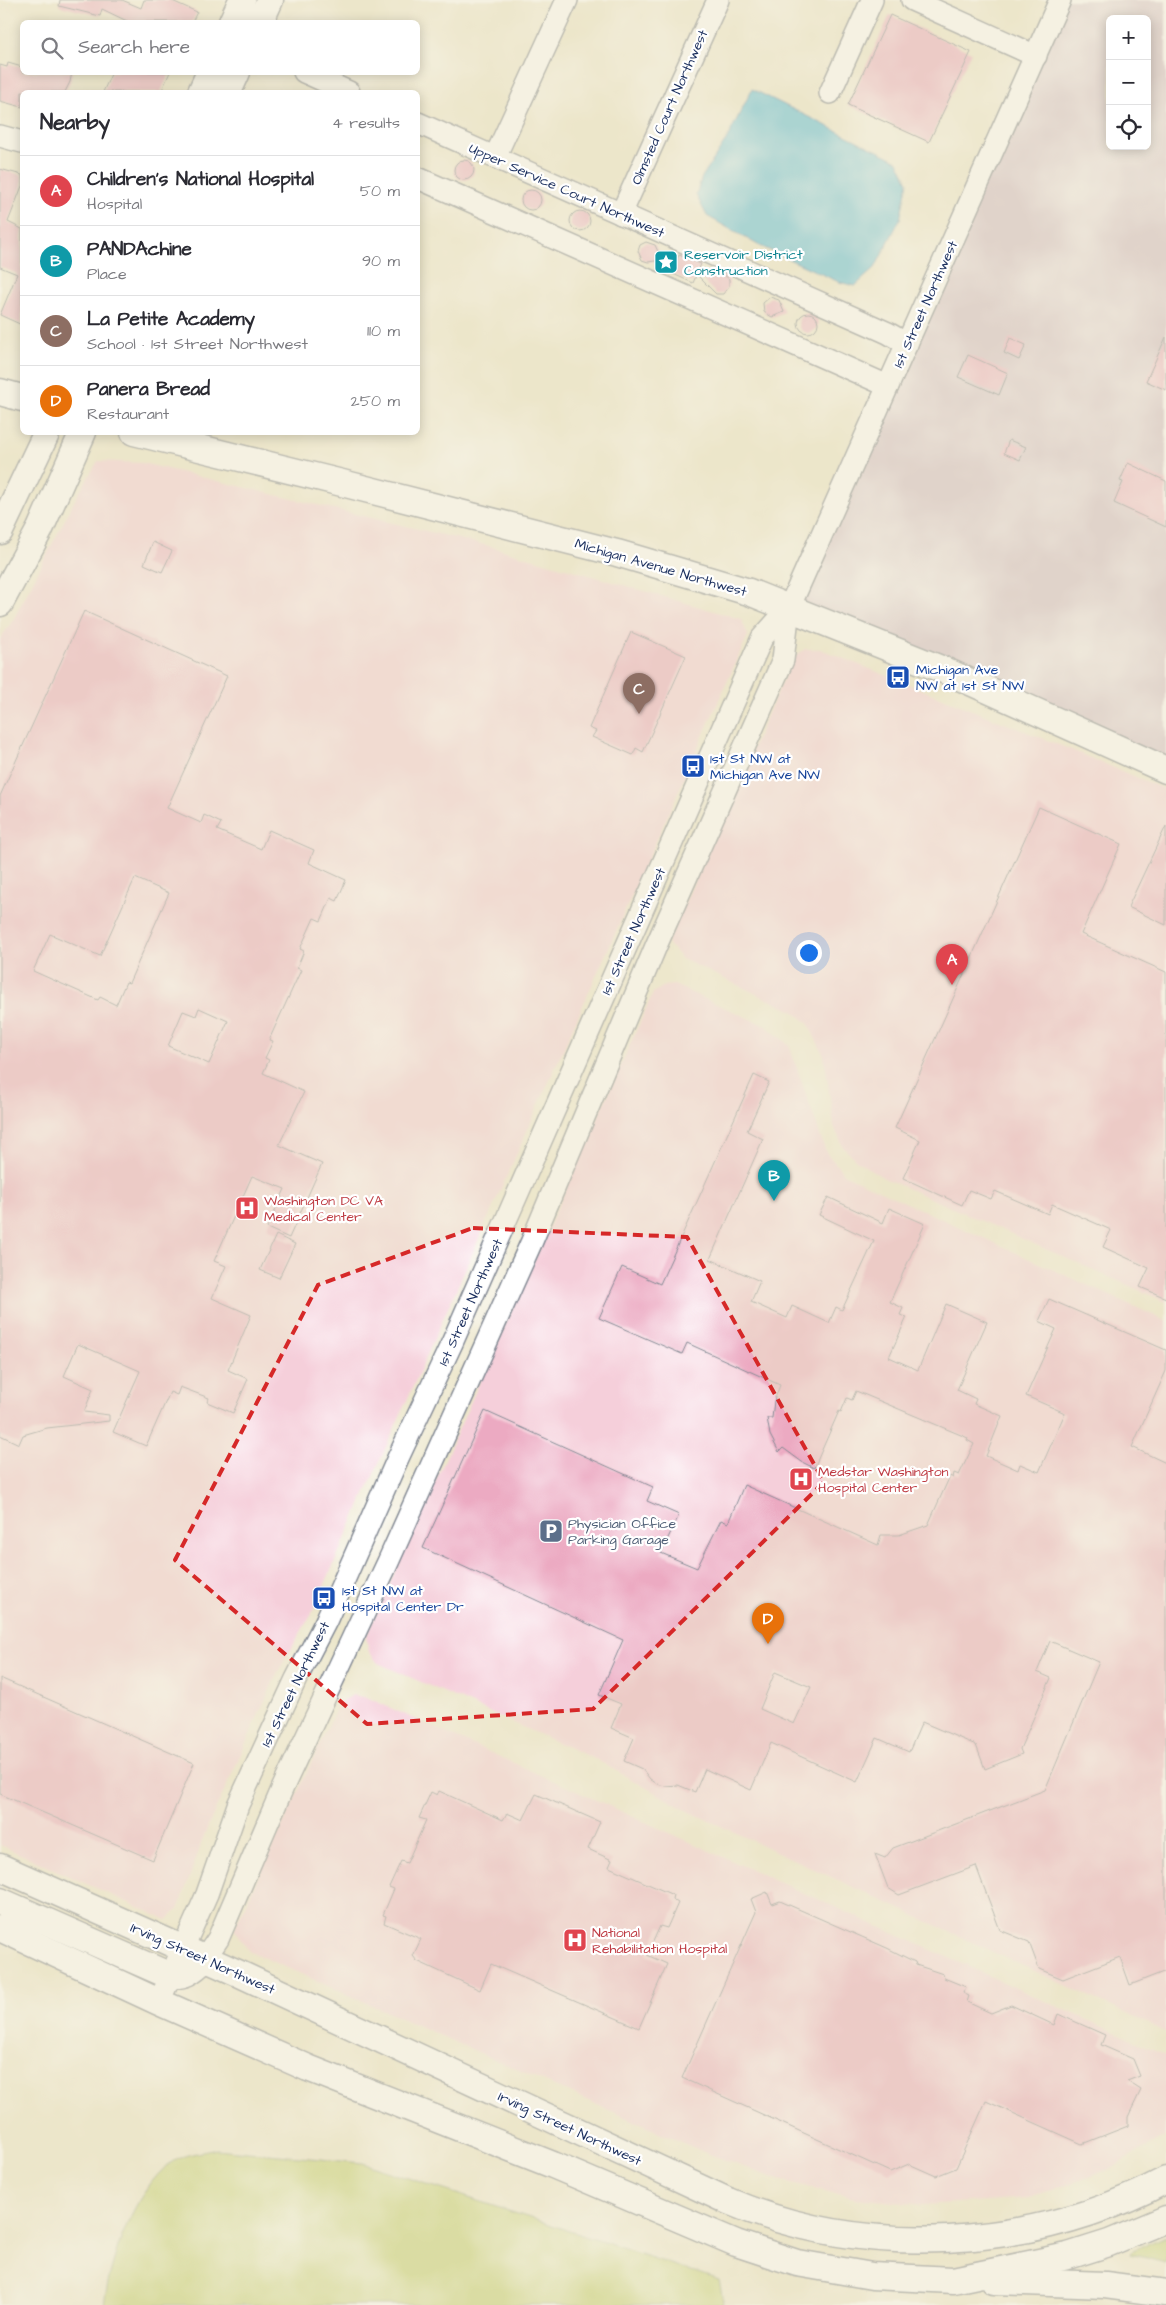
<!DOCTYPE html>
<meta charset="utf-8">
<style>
body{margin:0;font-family:"Architects Daughter",sans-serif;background:#f7f7f7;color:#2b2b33}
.controls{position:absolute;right:15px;top:15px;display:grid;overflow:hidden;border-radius:8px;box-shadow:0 2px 12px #0003}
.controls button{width:45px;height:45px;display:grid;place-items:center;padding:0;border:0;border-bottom:1px solid #e1e1e2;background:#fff;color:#2b2b33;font:25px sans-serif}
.you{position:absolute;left:808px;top:952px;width:18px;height:18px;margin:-12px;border:4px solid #fff;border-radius:50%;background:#1a73e8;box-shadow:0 0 0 8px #1a73e833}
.badge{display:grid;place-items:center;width:32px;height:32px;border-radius:50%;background:#d93025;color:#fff;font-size:16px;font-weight:700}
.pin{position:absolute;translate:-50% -41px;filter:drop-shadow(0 1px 2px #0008)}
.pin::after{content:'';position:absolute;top:26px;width:18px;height:15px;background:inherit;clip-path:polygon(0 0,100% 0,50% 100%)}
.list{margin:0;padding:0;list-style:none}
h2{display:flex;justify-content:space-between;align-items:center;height:65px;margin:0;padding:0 20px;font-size:21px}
h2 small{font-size:16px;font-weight:400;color:#7c7c81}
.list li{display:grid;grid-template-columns:32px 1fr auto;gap:15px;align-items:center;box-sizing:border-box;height:70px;padding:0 20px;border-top:1px solid #e1e1e2}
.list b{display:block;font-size:19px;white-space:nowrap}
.list p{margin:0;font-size:16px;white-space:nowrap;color:#7c7c81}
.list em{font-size:16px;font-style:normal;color:#7c7c81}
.icon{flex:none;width:28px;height:28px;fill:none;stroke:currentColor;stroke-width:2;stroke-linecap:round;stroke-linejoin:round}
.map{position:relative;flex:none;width:1166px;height:2305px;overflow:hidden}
.search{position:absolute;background:#fff;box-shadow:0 2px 12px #0003;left:20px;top:20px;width:400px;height:55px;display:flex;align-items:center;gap:12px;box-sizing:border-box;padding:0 18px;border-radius:8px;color:#7c7c81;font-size:19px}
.panel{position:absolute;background:#fff;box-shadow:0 2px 12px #0003;left:20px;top:90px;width:400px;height:345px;border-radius:8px}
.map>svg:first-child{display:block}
.built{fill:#f5cfda}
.industrial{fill:#d1bdcb;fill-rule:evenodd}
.green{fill:#c4d173;stroke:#708068}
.water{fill:#5cbeda;stroke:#3c769c}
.building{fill:#ecaac2;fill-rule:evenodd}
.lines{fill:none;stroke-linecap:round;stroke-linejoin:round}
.minor-casing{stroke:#848a94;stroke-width:24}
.major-casing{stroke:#848a94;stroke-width:29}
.minor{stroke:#fff;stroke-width:21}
.major{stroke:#fff;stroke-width:26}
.marked{fill:none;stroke:#d62828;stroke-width:4;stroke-dasharray:10 6;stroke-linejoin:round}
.labels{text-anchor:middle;stroke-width:4.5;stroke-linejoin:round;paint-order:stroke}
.street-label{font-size:14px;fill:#1b2f5e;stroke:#fff}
.culture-label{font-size:14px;fill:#0d838f;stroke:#fff;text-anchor:start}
.transit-label{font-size:14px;fill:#164399;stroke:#fff;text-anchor:start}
.health-label{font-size:14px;fill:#be3a42;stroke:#fff;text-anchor:start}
.service-label{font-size:14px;fill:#4e5e75;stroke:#fff;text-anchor:start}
</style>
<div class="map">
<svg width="1166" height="2305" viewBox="0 0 1166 2305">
<rect width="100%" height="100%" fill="#fff"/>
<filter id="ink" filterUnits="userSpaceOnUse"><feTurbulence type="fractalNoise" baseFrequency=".02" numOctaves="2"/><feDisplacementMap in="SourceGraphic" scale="10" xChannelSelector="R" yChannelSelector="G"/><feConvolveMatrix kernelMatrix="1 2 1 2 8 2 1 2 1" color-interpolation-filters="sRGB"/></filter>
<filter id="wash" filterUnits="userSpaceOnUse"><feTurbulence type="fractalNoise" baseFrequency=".0096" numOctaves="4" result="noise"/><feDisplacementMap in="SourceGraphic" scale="20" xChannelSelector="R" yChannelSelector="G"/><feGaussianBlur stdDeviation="1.12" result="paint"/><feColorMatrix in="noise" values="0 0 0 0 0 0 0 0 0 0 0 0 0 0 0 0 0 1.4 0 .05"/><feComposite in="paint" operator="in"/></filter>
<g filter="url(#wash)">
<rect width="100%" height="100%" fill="#ece6ca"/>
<!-- built -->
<g class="built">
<polygon points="98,461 142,463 489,546 741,619 748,635 313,1611 278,1672 205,1833 178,1910 167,1920 0,1845 0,639 13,620 77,496"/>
<polygon points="805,649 820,649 1084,755 1166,790 1166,1302 884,1178 857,1161 843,1147 834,1126 824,1056 808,1023 793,1011 682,959 667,943 792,659"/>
<polygon points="674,985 766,1026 789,1045 826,1152 845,1175 1166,1321 1166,2032 684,1809 597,1760 378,1663 369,1652 366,1637 653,993 664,986"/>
<polygon points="353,1695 368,1698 1166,2055 1166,2136 1106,2171 1030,2198 924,2205 855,2198 779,2180 706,2153 249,1951 234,1929 339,1703"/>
</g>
<!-- industrial -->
<path class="industrial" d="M 1061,0 L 1166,0 L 1166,770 L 789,608 ZM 1110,19 L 1147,19 L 1147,146 L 1110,146 Z"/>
<!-- green -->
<g class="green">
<path d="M 216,2149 L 362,2163 L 719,2280 L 724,2305 L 104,2305 C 110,2260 134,2189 172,2162 C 181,2155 205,2152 216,2149 Z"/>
<polygon points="1166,2236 1166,2263 1130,2254 1131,2252"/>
</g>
<!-- water -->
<polygon class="water" points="752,89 898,161 908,182 900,219 875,268 855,286 839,282 758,245 707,216 696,195 702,177 727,139"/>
<g id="blocks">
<!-- building -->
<g class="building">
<polygon points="60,0 122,0 141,8 144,0 170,0 197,12 192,22 129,22 102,9 100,16 59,6"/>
<polygon points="890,15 971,52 929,142 848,105"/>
<polygon points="8,63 22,67 22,72 72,72 70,82 65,92 22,92 22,107 0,101 0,65 7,67"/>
<polygon points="112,72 170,72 161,92 103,92"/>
<circle cx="464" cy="170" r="10"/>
<polygon points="0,169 22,175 22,186 8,222 22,229 22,325 0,315 17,274 0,267"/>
<circle cx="531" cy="200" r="10"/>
<circle cx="580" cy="221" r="10"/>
<polygon points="646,242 655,245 662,260 648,262 642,260 638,251 640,245"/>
<polygon points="679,255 701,264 693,283 671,273"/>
<polygon points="697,275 724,275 729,279 729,286 723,294 716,294"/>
<polygon points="770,297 779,300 784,312 772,317 764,312 763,303"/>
<circle cx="808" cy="323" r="10"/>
<polygon points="1166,337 1166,390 1146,381"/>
<polygon points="1010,338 1026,345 1019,360 1004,353"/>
<polygon points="968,355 1008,373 999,395 958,377"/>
<polygon points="1009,440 1026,447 1020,460 1004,453"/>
<polygon points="1128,463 1166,481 1166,527 1114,503 1123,482 1120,481"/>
<polygon points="153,542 172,551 162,572 144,564"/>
<path d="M 84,611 L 227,676 L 167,808 L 201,823 L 204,815 L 221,823 L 217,830 L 261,849 L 269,830 L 314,850 L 309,863 L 346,880 L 337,901 L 331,898 L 321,921 L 314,918 L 300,949 L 304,951 L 297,968 L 301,970 L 269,1040 L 273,1041 L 265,1058 L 269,1060 L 263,1073 L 304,1092 L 279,1145 L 322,1164 L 289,1238 L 267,1228 L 285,1189 L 252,1176 L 214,1261 L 226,1266 L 212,1298 L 251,1315 L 228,1370 L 248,1379 L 233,1413 L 207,1402 L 209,1398 L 180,1387 L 177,1395 L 170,1392 L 146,1446 L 113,1432 L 140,1371 L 78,1344 L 64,1376 L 93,1389 L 84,1412 L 109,1415 L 109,1421 L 47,1428 L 23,1435 L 19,1444 L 0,1435 L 0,796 ZM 135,878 L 169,893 L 129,983 L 126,982 L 116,1005 L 100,997 L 98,1000 L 33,971 L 50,934 L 100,956 ZM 199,1008 L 228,1021 L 209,1064 L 168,1046 L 183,1011 L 196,1016 Z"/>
<polygon points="631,632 686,656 643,752 636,748 633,755 592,737 596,731 589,728"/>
<polygon points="1039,807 1121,844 1081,934 1166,972 1166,1298 1140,1287 1149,1268 1103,1247 1111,1230 1052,1204 1048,1214 995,1191 991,1199 969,1190 962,1205 903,1178 920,1140 895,1128"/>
<polygon points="1166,826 1166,925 1128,907"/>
<path d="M 754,1075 L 769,1082 L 747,1131 L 763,1139 L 710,1259 L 760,1281 L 751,1302 L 787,1318 L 792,1306 L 829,1323 L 836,1307 L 842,1310 L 874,1241 L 819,1215 L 828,1197 L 883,1223 L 889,1208 L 925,1224 L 890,1302 L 903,1308 L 900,1315 L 907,1317 L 889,1357 L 918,1370 L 946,1304 L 987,1322 L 957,1390 L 976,1399 L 974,1404 L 1002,1416 L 986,1456 L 1018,1470 L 1020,1464 L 1039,1472 L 1065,1413 L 1026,1396 L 1056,1329 L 1039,1321 L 1049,1299 L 1166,1350 L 1166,1371 L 1132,1447 L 1166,1463 L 1166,1971 L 1130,1985 L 1120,1957 L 1063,1979 L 1039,1969 L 1029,1942 L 1000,1930 L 976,1866 L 899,1895 L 888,1888 L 875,1854 L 885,1858 L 893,1848 L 1045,1790 L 1099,1662 L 1050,1641 L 1037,1672 L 1051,1678 L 1020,1749 L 1022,1754 L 985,1769 L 976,1745 L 922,1722 L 909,1752 L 877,1738 L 857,1782 L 771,1743 L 751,1790 L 705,1769 L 695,1792 L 678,1785 L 665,1786 L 657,1784 L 650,1779 L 642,1769 L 624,1761 L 634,1738 L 611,1728 L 621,1704 L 599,1695 L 623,1640 L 423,1548 L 485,1411 L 653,1487 L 647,1501 L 679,1515 L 661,1553 L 697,1568 L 721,1520 L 728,1523 L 744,1485 L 878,1545 L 881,1535 L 899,1535 L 928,1525 L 950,1476 L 953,1478 L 954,1473 L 959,1475 L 974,1444 L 967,1440 L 968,1438 L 856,1391 L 852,1400 L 847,1398 L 841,1412 L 839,1411 L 814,1468 L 802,1462 L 783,1448 L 779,1452 L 770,1435 L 767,1418 L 772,1418 L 774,1401 L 780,1385 L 687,1343 L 682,1354 L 599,1318 L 622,1267 L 660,1284 ZM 775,1672 L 811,1687 L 794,1724 L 760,1709 Z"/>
<polygon points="276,1235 295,1244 279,1278 260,1270"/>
<polygon points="0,1678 194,1763 153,1860 0,1794"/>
<polygon points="439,1791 503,1820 507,1813 523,1820 536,1794 600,1822 588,1849 612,1860 609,1867 673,1895 672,1899 678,1903 667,1928 660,1926 647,1955 667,1964 639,2028 491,1964 480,1990 417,1961 413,1956 421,1939 384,1923 386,1916 383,1915 394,1889 389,1887 401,1861 407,1863 426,1820 419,1818 431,1792 437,1795"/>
<polygon points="767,1892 772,1904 780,1901 887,1948 915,1962 916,1965 943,1974 944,1978 966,1987 963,1993 969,1996 967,2002 991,2013 1011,2005 1054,2025 1058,2014 1105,2035 1101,2045 1133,2059 1140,2076 1127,2081 1141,2090 1128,2117 1128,2126 1082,2144 986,2101 956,2168 936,2176 909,2164 890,2172 682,2078 756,1912 751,1899"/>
</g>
</g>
</g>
<g filter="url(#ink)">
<use href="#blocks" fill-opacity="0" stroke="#848a94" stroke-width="1"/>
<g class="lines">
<!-- minor casing -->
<g class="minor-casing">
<g id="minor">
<polyline points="912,0 1036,56"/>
<polyline points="304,72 349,92"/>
<polyline points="830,93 872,0"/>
<polyline points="418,123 888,333 907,344"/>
<polyline points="0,136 22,142"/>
<polyline points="495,157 567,0"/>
<polyline points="418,178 888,386"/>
<polyline points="621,214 718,0"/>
<polyline points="205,1958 218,1939 283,1787 388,1562 532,1241 656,946 783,660 789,608 1060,0"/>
<polyline points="159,2002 207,1894 238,1805 296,1679 326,1621 398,1458 452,1343 762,638 789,608"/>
</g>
</g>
<!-- major casing -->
<g class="major-casing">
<g id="major">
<polyline points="232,22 242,0"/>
<polyline points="260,22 270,0"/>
<polyline points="201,92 210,72"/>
<polyline points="228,92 237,72"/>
<polyline points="0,392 22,398"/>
<polyline points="134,432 342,483 617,553 749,592 946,671 1166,770"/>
<polyline points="0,531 47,432"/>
<polyline points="0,603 40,529 83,432"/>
<path d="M 0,1867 L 240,1974 L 728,2201 C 866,2260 1033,2250 1166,2180"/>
<path d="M 0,1901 L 166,1974 C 183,1978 193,1971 205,1958"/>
<polyline points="0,1928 159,2002 308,2068 553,2165 736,2243 797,2263 872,2276 953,2280 1068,2256 1109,2243 1166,2219"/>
<polyline points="994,2281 1105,2285 1166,2293"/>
</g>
</g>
<!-- minor -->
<use href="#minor" class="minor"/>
<!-- major -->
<use href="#major" class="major"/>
</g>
</g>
<!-- marked area -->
<path d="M0 0H1166V2305H0ZM 473,1228 L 687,1237 L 824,1482 L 593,1709 L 367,1724 L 175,1560 L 318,1285 Z" fill="#ece6ca" fill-opacity=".55" fill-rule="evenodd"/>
<path class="marked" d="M 473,1228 L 687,1237 L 824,1482 L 593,1709 L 367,1724 L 175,1560 L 318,1285 Z"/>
<!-- icons -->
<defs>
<g id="sight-square" transform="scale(1.25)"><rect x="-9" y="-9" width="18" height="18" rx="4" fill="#0f9aa8" stroke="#fff"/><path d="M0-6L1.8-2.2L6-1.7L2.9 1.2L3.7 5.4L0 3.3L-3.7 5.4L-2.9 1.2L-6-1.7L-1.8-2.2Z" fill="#fff"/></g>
<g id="bus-square" transform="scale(1.25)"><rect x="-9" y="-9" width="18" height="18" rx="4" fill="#1a4fb4" stroke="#fff"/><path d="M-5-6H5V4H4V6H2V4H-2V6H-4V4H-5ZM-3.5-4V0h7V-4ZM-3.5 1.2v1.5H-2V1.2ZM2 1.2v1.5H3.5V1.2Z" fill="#fff"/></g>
<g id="hospital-square" transform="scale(1.25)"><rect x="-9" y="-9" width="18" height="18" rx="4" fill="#e0444e" stroke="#fff"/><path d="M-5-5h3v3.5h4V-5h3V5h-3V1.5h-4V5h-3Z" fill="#fff"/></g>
<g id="parking-square" transform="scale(1.25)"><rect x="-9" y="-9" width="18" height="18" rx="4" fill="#5c6f8a" stroke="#fff"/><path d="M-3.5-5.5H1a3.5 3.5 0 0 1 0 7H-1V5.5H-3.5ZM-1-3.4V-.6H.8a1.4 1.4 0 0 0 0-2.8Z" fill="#fff"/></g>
</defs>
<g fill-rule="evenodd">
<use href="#sight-square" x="666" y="262"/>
<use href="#bus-square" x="898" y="677"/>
<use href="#bus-square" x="693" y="766"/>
<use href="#hospital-square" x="247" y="1208"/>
<use href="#hospital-square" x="801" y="1479"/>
<use href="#parking-square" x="551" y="1531"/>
<use href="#bus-square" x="324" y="1598"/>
<use href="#hospital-square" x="575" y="1940"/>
</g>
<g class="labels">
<!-- street labels -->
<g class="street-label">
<text transform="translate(669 107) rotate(-66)" y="5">Olmsted Court Northwest</text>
<text transform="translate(567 190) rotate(24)" y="5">Upper Service Court Northwest</text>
<text transform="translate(925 304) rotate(-66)" y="5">1st Street Northwest</text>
<text transform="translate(661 567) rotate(16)" y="5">Michigan Avenue Northwest</text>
<text transform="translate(633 931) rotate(-66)" y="5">1st Street Northwest</text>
<text transform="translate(470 1302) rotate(-66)" y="5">1st Street Northwest</text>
<text transform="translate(295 1684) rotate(-64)" y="5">1st Street Northwest</text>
<text transform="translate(203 1958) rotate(24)" y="5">Irving Street Northwest</text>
<text transform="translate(570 2128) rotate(25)" y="5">Irving Street Northwest</text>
</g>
<!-- culture labels -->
<g class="culture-label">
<text x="684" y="259">Reservoir District<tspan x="684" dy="16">Construction</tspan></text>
</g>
<!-- transit labels -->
<g class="transit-label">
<text x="916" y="674">Michigan Ave<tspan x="916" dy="16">NW at 1st St NW</tspan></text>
<text x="710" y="763">1st St NW at<tspan x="710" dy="16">Michigan Ave NW</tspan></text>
<text x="342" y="1595">1st St NW at<tspan x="342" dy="16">Hospital Center Dr</tspan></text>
</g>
<!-- health labels -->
<g class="health-label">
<text x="264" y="1205">Washington DC VA<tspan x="264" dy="16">Medical Center</tspan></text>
<text x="818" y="1476">Medstar Washington<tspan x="818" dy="16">Hospital Center</tspan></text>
<text x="592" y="1937">National<tspan x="592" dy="16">Rehabilitation Hospital</tspan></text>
</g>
<!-- service labels -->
<g class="service-label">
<text x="568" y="1528">Physician Office<tspan x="568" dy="16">Parking Garage</tspan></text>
</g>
</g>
</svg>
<div class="controls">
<button>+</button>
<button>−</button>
<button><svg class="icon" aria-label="locate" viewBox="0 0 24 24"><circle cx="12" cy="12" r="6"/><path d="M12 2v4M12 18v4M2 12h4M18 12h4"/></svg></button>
</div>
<div class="you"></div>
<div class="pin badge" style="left:952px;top:985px;background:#e0444e">A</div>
<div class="pin badge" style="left:774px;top:1201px;background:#0f9aa8">B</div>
<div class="pin badge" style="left:639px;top:714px;background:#8d6e63">C</div>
<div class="pin badge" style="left:768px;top:1644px;background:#e8710a">D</div>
<div class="search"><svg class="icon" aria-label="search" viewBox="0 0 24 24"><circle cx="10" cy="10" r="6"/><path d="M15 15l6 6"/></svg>Search here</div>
<section class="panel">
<h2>Nearby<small>4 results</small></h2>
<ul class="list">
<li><span class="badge" style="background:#e0444e">A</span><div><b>Children's National Hospital</b><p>Hospital</p></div><em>50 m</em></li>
<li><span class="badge" style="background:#0f9aa8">B</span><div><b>PANDAchine</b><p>Place</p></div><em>90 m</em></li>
<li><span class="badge" style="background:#8d6e63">C</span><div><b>La Petite Academy</b><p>School · 1st Street Northwest</p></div><em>110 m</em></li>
<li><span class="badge" style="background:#e8710a">D</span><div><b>Panera Bread</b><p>Restaurant</p></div><em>250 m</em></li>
</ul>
</section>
</div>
